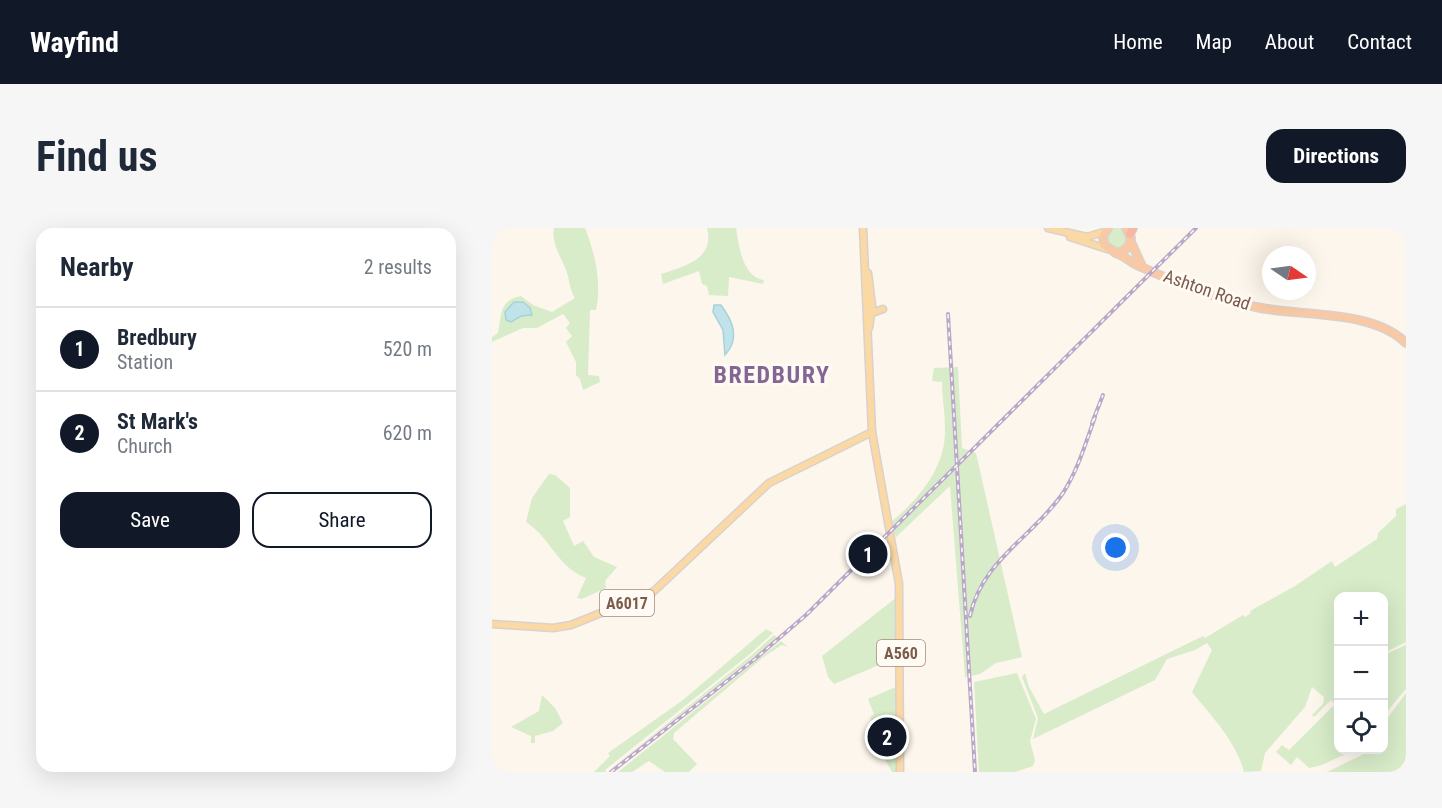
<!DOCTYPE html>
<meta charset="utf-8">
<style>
body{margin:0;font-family:"Roboto Condensed",sans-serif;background:#f6f6f7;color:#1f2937}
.controls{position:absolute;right:18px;bottom:18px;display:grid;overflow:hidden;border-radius:12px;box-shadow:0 6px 24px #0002}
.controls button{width:54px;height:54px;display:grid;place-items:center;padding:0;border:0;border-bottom:2px solid #e0e1e3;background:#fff;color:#1f2937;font:30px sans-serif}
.compass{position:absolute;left:770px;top:18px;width:54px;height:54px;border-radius:50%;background:#fff;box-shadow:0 6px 24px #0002;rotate:103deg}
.you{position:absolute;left:624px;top:320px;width:21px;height:21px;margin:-15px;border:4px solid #fff;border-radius:50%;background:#1a73e8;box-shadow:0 0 0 9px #1a73e833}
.badge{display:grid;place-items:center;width:39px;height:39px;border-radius:50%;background:#111827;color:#fff;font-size:20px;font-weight:700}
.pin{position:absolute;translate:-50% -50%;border:3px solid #fff;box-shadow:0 2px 6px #0006}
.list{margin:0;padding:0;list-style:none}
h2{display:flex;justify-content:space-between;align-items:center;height:78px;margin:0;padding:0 24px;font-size:26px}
h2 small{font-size:20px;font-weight:400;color:#747a83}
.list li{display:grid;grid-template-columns:39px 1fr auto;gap:18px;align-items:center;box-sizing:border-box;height:84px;padding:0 24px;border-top:2px solid #e0e1e3}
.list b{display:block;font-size:22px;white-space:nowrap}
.list p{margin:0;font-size:20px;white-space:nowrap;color:#747a83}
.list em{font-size:20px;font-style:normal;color:#747a83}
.actions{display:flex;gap:12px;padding:18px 24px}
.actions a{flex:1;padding:14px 0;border:2px solid #111827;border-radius:18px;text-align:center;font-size:21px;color:#111827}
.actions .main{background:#111827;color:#fff}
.icon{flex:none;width:33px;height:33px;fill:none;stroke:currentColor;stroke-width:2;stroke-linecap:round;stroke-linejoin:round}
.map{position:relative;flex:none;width:914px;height:544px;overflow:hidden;border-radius:18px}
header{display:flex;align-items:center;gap:36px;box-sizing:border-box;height:84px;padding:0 30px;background:#111827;color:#fff}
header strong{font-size:28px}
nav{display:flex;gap:33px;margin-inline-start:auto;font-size:21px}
.intro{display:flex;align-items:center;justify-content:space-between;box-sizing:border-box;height:144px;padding:0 36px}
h1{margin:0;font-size:42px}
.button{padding:15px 27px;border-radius:18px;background:#111827;color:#fff;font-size:21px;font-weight:700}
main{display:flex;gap:36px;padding:0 36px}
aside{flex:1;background:#fff;border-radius:18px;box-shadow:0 6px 24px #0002}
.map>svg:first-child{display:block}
.green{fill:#d8ecc9}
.water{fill:#bfe3e8;stroke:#a5d3da;stroke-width:1.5}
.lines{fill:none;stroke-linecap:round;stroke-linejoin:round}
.primary-casing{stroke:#dad1cd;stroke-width:9}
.trunk-casing{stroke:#dad1cd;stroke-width:10}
.motorway-casing{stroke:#dad1cd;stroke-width:10}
.primary{stroke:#fbd9a5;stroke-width:6}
.trunk{stroke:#f9c8a4;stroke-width:7}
.motorway{stroke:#f7b7a3;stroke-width:8}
.rail-casing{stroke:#b9a8c9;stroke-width:4}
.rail{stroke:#fffaf3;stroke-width:1.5;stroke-dasharray:4.5;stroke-linecap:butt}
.labels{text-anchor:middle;stroke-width:6;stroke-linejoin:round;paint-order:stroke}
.shield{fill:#fffaf3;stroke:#a28b7f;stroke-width:1.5}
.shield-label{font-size:16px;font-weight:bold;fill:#7a5c4d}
.street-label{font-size:18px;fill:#7a5c4d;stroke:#fffaf3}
.district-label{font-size:24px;font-weight:bold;letter-spacing:1.5px;fill:#846695;stroke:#fffaf3}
</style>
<header>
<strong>Wayfind</strong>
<nav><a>Home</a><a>Map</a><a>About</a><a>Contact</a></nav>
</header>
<div class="intro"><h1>Find us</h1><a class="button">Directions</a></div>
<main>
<aside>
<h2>Nearby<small>2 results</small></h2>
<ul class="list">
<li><span class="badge">1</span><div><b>Bredbury</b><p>Station</p></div><em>520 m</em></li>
<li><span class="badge">2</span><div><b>St Mark's</b><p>Church</p></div><em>620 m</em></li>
</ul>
<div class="actions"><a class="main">Save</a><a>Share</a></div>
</aside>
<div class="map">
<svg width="914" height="544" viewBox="0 0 914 544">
<rect width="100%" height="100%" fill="#fdf6ec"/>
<!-- green -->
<g class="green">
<circle cx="625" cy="10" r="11"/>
<path d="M 62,0 L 93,0 C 103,25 110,55 104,82 L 98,82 L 96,147 L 107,148 L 108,154 L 91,162 L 88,151 L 84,147 L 84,134 L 74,114 L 80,108 L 74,100 L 78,95 L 71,86 L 45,100 L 31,100 L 0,114 L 0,109 L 6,105 C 10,86 7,72 29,68 L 41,77 L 60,84 L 83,70 C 77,61 78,52 74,42 C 69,29 59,15 62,0 Z"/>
<path d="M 215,0 L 244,0 C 247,17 250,49 272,52 L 271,56 L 237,49 L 236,68 L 217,67 L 215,58 L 210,56 L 207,43 L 171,56 L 169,46 C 193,38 223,31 215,0 Z"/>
<path d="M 466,139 L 470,220 L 484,225 L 530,429 L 504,435 L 488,446 L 473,449 L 458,258 L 404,309 L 399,294 C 427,271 454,239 453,201 C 453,185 450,170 450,154 L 440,153 L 442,140 Z"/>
<path d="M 57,246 L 63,247 L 78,260 L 78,289 L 71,293 L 82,318 L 91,313 L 102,329 L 125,339 L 113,353 L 114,360 L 90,371 L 85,370 L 94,350 C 63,337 60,311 34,294 L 40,270 Z"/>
<path d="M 914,276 L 914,414 L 892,425 L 892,368 L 846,368 L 846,478 L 839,472 L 822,489 L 820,487 L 831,476 L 832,469 L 820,459 L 813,479 L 773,525 L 769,543 L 752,544 C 744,513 720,489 700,464 L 720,422 L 715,415 L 703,422 L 675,431 L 663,452 L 541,511 L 546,490 L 530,449 L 533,445 L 537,459 L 552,486 L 711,408 L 713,410 L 751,387 L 753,389 L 759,385 L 758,383 L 803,358 L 840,333 L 843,339 L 885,311 L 886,305 L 904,288 L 904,281 Z"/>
<polygon points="405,369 406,429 342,456 336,449 330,428"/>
<polygon points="274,401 281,405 258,426 113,542 114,544 102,544 118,528 116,525 191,472"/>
<polygon points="282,407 286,410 115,544 261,426"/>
<polygon points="289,413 296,419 290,417 273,428 182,505 181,511 205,536 197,544 173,544 157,533 140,544 126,544"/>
<polygon points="914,417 914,461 892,487 892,427"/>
<polygon points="525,445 544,491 538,513 543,532 541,538 523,544 487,544 482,454"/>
<polygon points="406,458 406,544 400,544 377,503 383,499 378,490 382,486 376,471"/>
<polygon points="914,465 914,544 835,544 870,527 875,522 892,522 892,495"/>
<polygon points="50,467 63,480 71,495 61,503 43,508 43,515 39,515 39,508 19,499 47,483"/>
<path d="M 841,478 L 846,484 L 846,522 L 866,522 C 849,526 834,538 817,540 L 805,529 L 799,537 L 784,524 L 790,517 L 797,522 Z"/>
</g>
<!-- water -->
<g class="water">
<polygon points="22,74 31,74 38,80 40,87 29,88 19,94 14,92 13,84"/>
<path d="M 222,77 L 229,77 C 240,92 249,110 233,127 L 231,102 L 221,84 Z"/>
</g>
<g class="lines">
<!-- primary casing -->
<g class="primary-casing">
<g id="primary">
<polyline points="371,0 380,204 407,356 408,544"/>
<polyline points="556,0 595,9 612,4"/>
<polyline points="578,9 615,21"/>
<polyline points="376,45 380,78 377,100"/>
<polyline points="380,85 391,81"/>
<polyline points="0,396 61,400 79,397 161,364 277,255 380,204"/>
</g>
</g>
<!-- trunk casing -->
<g class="trunk-casing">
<g id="trunk">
<path d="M 616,0 L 611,8 L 612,17 L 624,25 C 633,24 638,19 639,10 L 634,0"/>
<polyline points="639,14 649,36"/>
<path d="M 624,25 C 633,28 639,35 647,38 C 685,55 724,71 764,79 C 809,89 880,81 914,115"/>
</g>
</g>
<!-- motorway casing -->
<g class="motorway-casing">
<polyline id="motorway" points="638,6 641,0"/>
</g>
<!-- primary -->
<use href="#primary" class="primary"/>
<!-- trunk -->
<use href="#trunk" class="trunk"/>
<!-- motorway -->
<use href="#motorway" class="motorway"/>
<!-- rail casing -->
<g class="rail-casing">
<g id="rail">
<polyline points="456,86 483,544"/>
<polyline points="600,195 611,167"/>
<path d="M 478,388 C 490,332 541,309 571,265 C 586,242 594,214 603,189"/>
<polyline points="119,544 263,431 314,387 704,0"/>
</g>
</g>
<!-- rail -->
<use href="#rail" class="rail"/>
</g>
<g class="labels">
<!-- shield labels -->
<g class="shield">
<rect x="108" y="362" width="54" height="26" rx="4.5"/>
<rect x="385" y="412" width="48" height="26" rx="4.5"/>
</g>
<g class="shield-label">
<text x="135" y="381">A6017</text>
<text x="409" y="431">A560</text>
</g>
<!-- street labels -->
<g class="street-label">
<text transform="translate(715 62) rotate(19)" y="6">Ashton Road</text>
</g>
<!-- district labels -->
<g class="district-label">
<text x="280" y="155">BREDBURY</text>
</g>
</g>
</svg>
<div class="controls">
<button>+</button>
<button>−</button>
<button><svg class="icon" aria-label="locate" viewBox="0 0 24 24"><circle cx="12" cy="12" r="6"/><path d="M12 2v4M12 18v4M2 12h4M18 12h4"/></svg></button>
</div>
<svg class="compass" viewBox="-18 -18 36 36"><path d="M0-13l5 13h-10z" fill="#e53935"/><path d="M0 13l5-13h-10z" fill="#747a83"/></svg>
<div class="you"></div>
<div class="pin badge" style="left:376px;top:326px">1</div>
<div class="pin badge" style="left:395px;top:509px">2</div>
</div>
</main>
